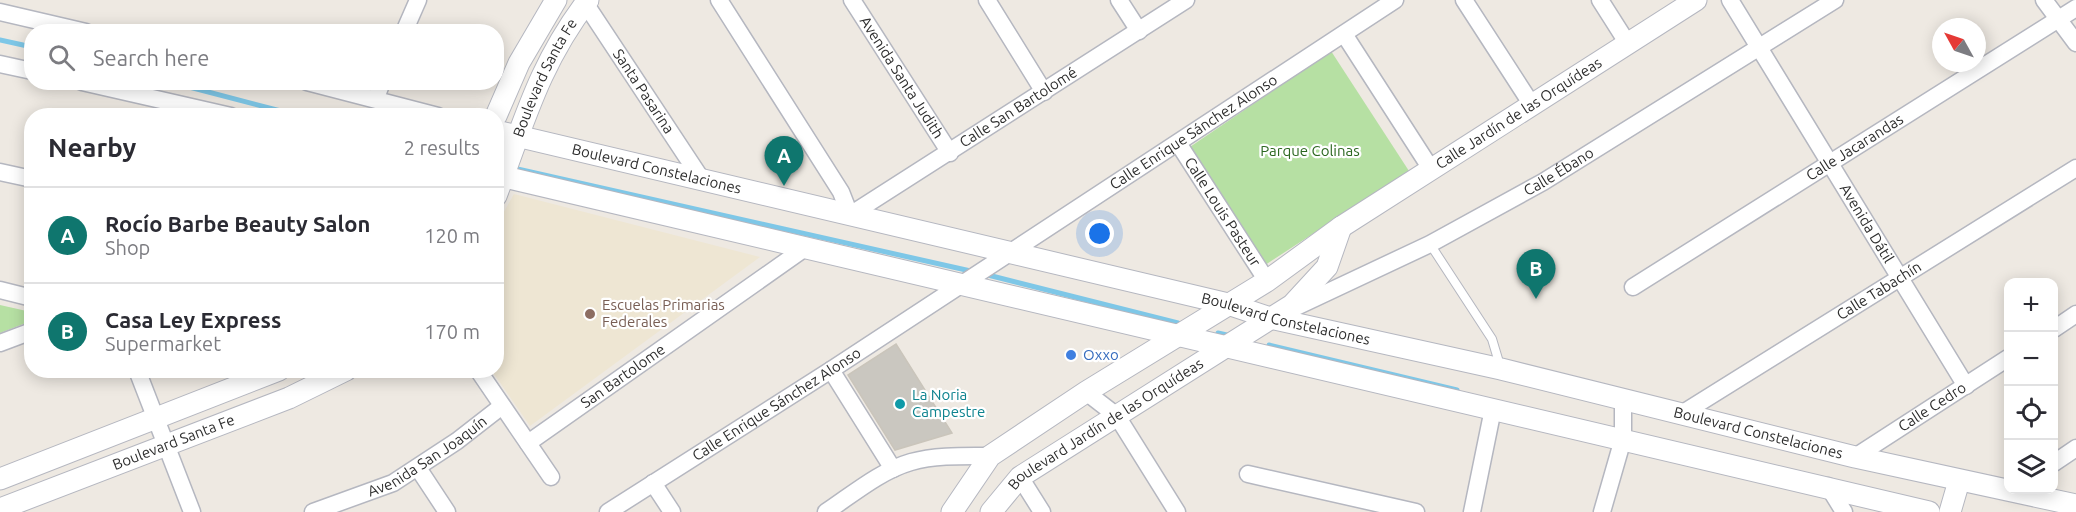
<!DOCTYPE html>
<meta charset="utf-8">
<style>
body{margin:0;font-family:Ubuntu,sans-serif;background:#f7f7f7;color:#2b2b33}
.controls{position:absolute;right:18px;bottom:18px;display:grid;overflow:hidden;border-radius:12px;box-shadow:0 3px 15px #0003}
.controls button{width:54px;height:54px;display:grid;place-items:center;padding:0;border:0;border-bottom:2px solid #e1e1e2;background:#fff;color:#2b2b33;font:30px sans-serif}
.compass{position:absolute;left:1932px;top:18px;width:54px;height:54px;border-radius:50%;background:#fff;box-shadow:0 3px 15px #0003;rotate:310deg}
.you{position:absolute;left:1100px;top:234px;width:21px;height:21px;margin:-15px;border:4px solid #fff;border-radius:50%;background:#1a73e8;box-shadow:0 0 0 9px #1a73e833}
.badge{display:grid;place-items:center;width:39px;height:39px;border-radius:50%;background:#0f766e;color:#fff;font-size:20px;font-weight:700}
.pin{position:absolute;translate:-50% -50px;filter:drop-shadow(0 2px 3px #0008)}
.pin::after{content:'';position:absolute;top:32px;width:21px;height:18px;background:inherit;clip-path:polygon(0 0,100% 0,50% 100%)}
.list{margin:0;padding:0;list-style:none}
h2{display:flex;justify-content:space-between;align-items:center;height:78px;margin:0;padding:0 24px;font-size:26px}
h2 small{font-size:20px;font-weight:400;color:#7c7c81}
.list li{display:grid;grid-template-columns:39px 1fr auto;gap:18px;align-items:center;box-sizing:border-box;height:96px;padding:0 24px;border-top:2px solid #e1e1e2}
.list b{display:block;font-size:22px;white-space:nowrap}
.list p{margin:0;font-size:20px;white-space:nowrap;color:#7c7c81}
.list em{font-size:20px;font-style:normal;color:#7c7c81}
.icon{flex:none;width:33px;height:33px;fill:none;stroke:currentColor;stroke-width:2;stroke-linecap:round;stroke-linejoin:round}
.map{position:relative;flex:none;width:2076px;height:512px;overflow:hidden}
.search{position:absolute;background:#fff;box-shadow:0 3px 15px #0003;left:24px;top:24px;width:480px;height:66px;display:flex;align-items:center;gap:15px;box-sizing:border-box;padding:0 21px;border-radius:24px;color:#7c7c81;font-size:22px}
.panel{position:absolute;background:#fff;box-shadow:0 3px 15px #0003;left:24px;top:108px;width:480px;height:270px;border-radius:24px}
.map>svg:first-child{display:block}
.education{fill:#eee6d3}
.green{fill:#b6e0a3}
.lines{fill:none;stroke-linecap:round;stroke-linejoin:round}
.stream{stroke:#7ec7e7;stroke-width:5}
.building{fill:#cac7c0;stroke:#cac5bb;stroke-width:1.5}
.service-casing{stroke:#b5b7c0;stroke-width:10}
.minor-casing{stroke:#b5b7c0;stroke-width:19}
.tertiary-casing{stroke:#b5b7c0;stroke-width:23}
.service{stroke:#fff;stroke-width:8}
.minor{stroke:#fff;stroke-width:16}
.tertiary{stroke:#fff;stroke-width:21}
.education-dot{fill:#8d6e63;stroke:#fff;stroke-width:2}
.shop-dot{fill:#3f7fe0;stroke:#fff;stroke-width:2}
.culture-dot{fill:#0f9aa8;stroke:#fff;stroke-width:2}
.labels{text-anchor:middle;stroke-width:4.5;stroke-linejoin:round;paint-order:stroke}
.street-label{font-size:15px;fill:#2e2e2e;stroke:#fff}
.park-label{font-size:15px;fill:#2d6821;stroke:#fff}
.education-label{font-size:15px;fill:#785e54;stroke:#fff;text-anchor:start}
.shop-label{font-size:15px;fill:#366cbe;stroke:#fff;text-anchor:start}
.culture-label{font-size:15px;fill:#0d838f;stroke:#fff;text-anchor:start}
</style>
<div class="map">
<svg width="2076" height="512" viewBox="0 0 2076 512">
<rect width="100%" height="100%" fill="#eee9e2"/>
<!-- education -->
<polygon class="education" points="514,194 760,257 530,426 492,371 496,370 497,224"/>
<!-- green -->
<g class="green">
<polygon points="1331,51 1409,171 1262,267 1184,151"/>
<polygon points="0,305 31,312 31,321 0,333"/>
</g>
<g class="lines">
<!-- stream -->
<g class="stream">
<polyline points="0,40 32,47"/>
<polyline points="170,82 300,116"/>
<polyline points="513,168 975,272"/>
<polyline points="984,274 1178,323"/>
<polyline points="1218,333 1231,336"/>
<polyline points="1269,345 1457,390"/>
</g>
</g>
<!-- building -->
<polygon class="building" points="896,344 952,433 895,450 848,375"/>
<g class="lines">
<!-- service casing -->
<g class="service-casing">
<polyline id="service" points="1430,244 1492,339 1501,369"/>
</g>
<!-- minor casing -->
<g class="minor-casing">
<g id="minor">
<path id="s1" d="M 719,0 L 841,192 L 850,215 L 1186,0"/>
<path id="s2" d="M 852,0 L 950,153"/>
<polyline points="987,0 1044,92"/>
<polyline points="1119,0 1139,31"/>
<polyline points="1464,0 1532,105"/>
<polyline points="1600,0 1628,44"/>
<path id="s3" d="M 1730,0 L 1966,386"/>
<polyline points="2044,0 2076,43"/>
<path id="s4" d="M 585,3 L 702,180"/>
<polyline points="0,12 86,32"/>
<polyline points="404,32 418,0"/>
<polyline points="1344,34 1431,169"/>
<polyline points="0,64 32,71"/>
<polyline points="82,82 231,116"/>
<polyline points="307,82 438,116"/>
<polyline points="376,98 382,82"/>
<path id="s5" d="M 1178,143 L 1267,281"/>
<polyline points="0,172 32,179"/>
<path id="s6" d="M 1633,287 L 2076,8"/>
<polyline points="0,290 32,298"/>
<path id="s7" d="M 1294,308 L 1430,244 L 1543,182 L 1835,0"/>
<polyline points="2054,329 2076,314"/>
<polyline points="0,343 32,331"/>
<polyline points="137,370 192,512"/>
<polyline points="478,370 551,477"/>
<polyline points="831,370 893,469"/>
<polyline points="1086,392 1117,416 1177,512"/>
<path id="s8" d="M 1683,413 L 2076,168"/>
<path id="s9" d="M 528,443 L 805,248"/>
<path id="s10" d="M 1855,457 L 2008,358"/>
<polyline points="2054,463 2076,448"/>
<polyline points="418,468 447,512"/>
<polyline points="1248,474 1416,512"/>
<polyline points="1020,477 1042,512"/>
<polyline points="653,483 672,512"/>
<polyline points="1828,486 1844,512"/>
<path id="s11" d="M 313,512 L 393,483 L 457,441 L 502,406"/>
<path id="s12" d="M 608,512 L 831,370 L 1395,0"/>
<path d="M 826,512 C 853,494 880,471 911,462 C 936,455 964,456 990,456"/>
<polyline points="1472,512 1493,409"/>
<polyline points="1602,512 1623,439 1623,399"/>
</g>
</g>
<!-- tertiary casing -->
<g class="tertiary-casing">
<g id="tertiary">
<polyline points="496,116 519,63 556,0"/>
<path id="s13" d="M 496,131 L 1228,304 L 1270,318 L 1501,369 L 1855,457 L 2076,505"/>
<polyline points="496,175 1929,512"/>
<path id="s14" d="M 496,196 C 524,122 539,64 588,0"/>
<polyline points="0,479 279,370"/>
<path id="s15" d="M 0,509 L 289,398 L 346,370"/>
<path id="s16" d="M 952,512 L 990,456 L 1086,392 L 1267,281 L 1341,227 L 1696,0"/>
<path id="s17" d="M 991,512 L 1020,477 L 1292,305 L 1327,267 L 1341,227"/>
<polyline points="1950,512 1959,481"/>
</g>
</g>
<!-- service -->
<use href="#service" class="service"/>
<!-- minor -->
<use href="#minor" class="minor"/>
<!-- tertiary -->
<use href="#tertiary" class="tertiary"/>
</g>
<!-- markers -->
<circle class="education-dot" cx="590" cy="314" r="6"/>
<circle class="shop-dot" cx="1071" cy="355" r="6"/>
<circle class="culture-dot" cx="900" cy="404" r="6"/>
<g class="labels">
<!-- street labels -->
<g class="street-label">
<text dy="5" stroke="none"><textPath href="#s2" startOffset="92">Avenida Santa Judith</textPath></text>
<text dy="5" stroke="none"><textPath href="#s14" startOffset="128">Boulevard Santa Fe</textPath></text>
<text dy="5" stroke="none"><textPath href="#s4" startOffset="106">Santa Pasarina</textPath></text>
<text dy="5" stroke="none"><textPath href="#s1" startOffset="452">Calle San Bartolomé</textPath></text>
<text dy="5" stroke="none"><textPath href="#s16" startOffset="698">Calle Jardín de las Orquídeas</textPath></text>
<text dy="5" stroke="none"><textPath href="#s12" startOffset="698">Calle Enrique Sánchez Alonso</textPath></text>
<text dy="5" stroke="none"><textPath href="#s6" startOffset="262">Calle Jacarandas</textPath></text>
<text dy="5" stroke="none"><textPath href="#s13" startOffset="165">Boulevard Constelaciones</textPath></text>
<text dy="5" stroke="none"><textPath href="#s7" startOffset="298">Calle Ébano</textPath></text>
<text dy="5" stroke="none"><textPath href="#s5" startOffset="82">Calle Louis Pasteur</textPath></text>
<text dy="5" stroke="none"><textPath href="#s3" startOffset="262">Avenida Dátil</textPath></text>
<text dy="5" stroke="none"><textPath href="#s8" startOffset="231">Calle Tabachín</textPath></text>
<text dy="5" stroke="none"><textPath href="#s13" startOffset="812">Boulevard Constelaciones</textPath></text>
<text dy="5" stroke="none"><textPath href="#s9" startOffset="116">San Bartolome</textPath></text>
<text dy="5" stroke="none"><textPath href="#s12" startOffset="200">Calle Enrique Sánchez Alonso</textPath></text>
<text dy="5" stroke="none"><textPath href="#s10" startOffset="92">Calle Cedro</textPath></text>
<text dy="5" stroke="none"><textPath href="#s17" startOffset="146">Boulevard Jardín de las Orquídeas</textPath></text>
<text dy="5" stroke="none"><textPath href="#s13" startOffset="1298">Boulevard Constelaciones</textPath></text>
<text dy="5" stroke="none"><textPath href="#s15" startOffset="186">Boulevard Santa Fe</textPath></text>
<text dy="5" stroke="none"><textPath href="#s11" startOffset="128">Avenida San Joaquín</textPath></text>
</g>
<!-- park labels -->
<g class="park-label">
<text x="1310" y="156">Parque Colinas</text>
</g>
<!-- education labels -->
<g class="education-label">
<text x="602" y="310">Escuelas Primarias<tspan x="602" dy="17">Federales</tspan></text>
</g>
<!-- shop labels -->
<g class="shop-label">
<text x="1083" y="360">Oxxo</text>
</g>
<!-- culture labels -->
<g class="culture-label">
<text x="912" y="400">La Noria<tspan x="912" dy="17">Campestre</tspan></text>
</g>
</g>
</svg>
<div class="controls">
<button>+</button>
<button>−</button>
<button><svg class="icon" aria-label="locate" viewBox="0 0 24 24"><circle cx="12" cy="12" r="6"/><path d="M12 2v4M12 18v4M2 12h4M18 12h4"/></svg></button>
<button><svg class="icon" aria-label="layers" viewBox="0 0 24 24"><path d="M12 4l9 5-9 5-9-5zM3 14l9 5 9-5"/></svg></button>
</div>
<svg class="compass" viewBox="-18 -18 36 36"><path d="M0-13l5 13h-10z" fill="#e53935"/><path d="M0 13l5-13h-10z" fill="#7c7c81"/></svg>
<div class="you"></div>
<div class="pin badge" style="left:784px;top:186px">A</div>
<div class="pin badge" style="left:1536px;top:299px">B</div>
<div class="search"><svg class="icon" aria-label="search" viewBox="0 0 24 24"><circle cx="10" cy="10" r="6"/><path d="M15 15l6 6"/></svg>Search here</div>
<section class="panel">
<h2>Nearby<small>2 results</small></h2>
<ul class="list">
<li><span class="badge">A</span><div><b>Rocío Barbe Beauty Salon</b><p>Shop</p></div><em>120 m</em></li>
<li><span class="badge">B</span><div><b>Casa Ley Express</b><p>Supermarket</p></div><em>170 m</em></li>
</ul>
</section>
</div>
